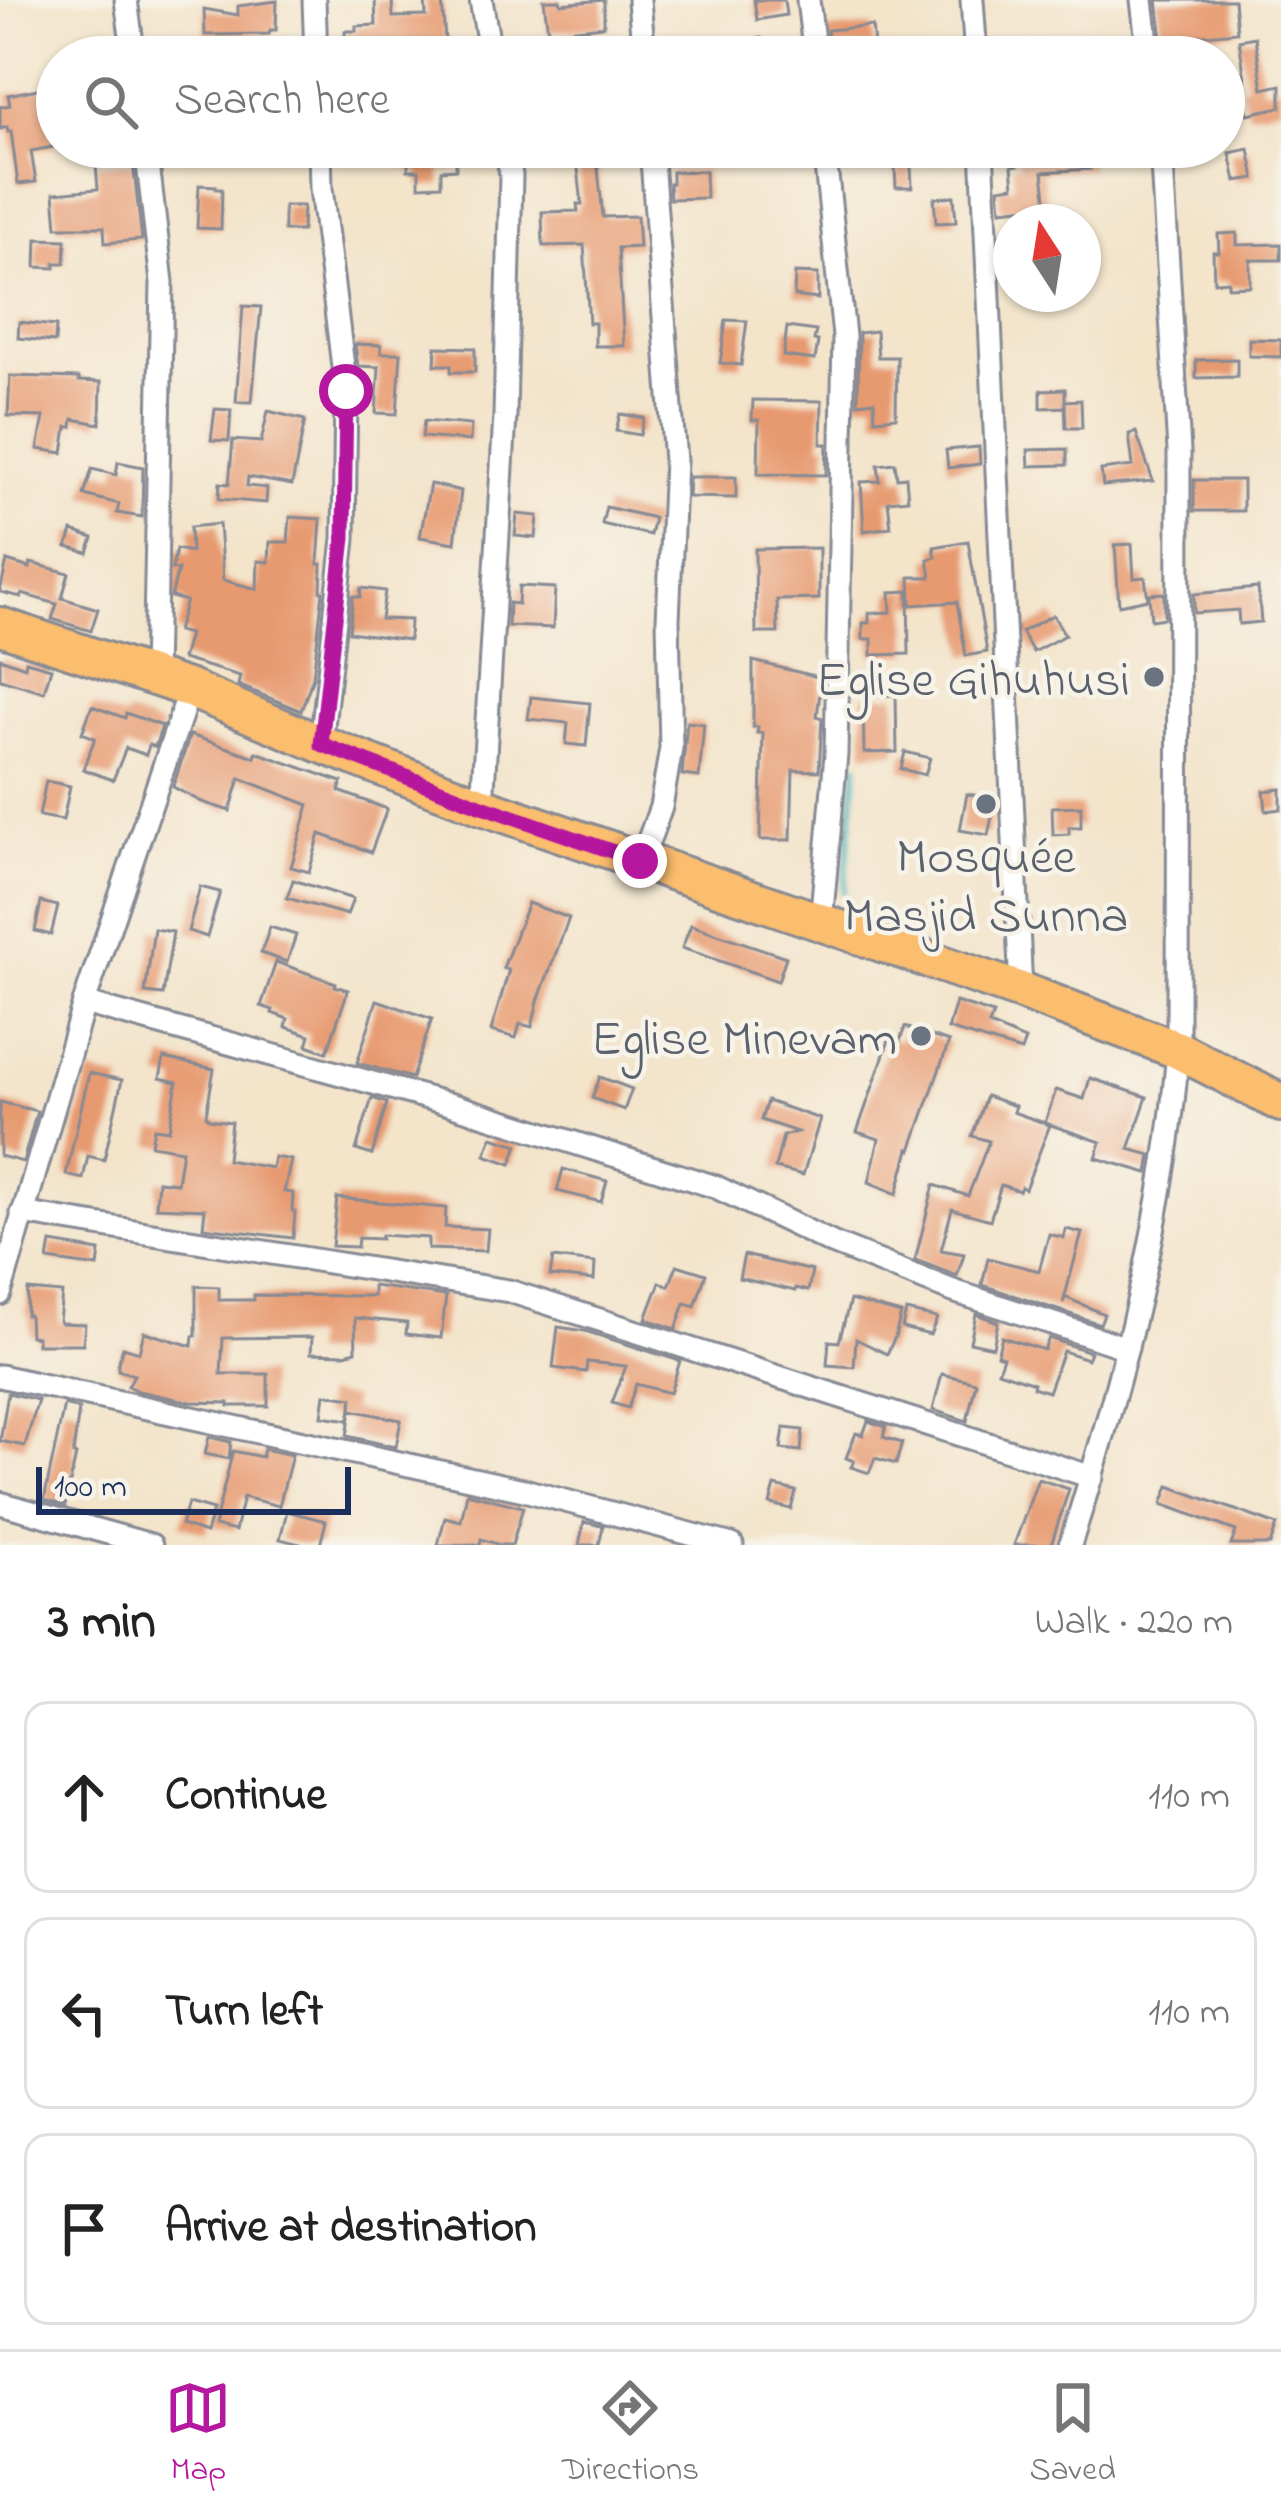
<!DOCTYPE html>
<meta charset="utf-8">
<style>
body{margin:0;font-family:"Indie Flower",sans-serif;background:#f6f6f6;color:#222}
.compass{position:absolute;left:993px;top:204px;width:108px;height:108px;border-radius:50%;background:#fff;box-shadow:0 3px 9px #0004;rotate:348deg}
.scale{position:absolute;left:36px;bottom:30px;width:315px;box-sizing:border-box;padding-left:12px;border:6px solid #1b2f5e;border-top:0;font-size:33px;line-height:42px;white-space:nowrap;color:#1b2f5e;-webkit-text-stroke:9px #f7f3e8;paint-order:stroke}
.stop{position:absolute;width:36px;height:36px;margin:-27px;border:9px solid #b5179e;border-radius:50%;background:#fff}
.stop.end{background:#b5179e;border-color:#fff;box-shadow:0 3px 12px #0008}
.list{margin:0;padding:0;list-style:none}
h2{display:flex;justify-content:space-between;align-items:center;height:156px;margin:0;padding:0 48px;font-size:51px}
h2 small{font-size:39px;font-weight:400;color:#767676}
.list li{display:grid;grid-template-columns:78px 1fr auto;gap:36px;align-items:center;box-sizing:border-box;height:192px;margin:0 24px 24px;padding:0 24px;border:3px solid #e0e0e0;border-radius:24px}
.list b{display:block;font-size:45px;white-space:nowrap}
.list em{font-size:39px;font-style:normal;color:#767676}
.icon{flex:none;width:66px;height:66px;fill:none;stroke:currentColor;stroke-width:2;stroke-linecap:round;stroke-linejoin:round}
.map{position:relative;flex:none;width:1281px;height:1545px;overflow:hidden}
.search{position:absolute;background:#fff;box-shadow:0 3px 9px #0004;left:36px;right:36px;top:36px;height:132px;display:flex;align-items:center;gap:30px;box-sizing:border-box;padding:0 42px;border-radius:66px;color:#767676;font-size:45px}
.sheet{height:804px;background:#fff}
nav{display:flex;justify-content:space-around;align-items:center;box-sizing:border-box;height:168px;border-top:3px solid #e0e0e0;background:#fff;font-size:33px;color:#767676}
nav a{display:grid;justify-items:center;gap:6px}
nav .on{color:#b5179e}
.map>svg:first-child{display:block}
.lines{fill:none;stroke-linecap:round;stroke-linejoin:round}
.stream{stroke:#48b7c0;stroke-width:6}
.building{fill:#e79a70}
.street-casing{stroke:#878a94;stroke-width:27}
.primary-casing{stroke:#878a94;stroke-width:42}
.street{stroke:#fff;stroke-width:21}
.primary{stroke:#fbbd6e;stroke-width:36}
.route{stroke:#b5179e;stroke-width:15}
.worship-dot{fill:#6b7280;stroke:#f7f3e8;stroke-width:4.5}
.labels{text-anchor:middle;stroke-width:9;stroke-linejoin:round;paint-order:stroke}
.worship-label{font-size:51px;fill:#5b616d;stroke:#f7f3e8;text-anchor:end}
</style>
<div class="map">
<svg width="1281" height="1545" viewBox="0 0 1281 1545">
<rect width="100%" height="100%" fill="#f7f3e8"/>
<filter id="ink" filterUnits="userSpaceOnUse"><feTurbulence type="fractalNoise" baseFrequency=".00833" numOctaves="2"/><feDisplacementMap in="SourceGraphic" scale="24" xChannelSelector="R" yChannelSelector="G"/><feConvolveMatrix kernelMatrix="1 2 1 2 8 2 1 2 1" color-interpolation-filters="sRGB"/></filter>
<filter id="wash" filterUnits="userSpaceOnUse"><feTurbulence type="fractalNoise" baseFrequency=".004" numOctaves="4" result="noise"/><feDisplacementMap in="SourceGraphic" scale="48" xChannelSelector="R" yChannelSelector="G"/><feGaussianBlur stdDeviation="2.7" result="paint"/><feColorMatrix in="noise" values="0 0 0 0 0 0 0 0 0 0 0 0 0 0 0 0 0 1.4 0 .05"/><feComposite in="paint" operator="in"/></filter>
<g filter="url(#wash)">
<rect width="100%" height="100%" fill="#f3e4ca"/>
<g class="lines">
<!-- stream -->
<polyline class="stream" points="844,892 857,765"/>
</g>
<g id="blocks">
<!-- building -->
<g class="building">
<polygon points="375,0 392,0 393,17 426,16 425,0 442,0 445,40 389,43 390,57 345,57 345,31 356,31 356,26 376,25"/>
<polygon points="544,0 560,0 561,4 604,0 604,26 548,32"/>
<polygon points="754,0 784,0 786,15 757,20"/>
<polygon points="1157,0 1234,0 1237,32 1162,39"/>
<polygon points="277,1 276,30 270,30 269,34 205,35 204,9 238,15 238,6"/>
<polygon points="872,26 874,45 829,49 827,30"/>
<polygon points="1255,37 1263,89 1281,85 1281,107 1248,114 1241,86 1246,86 1239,40"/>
<polygon points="761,38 764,57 741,57 739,41"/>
<polygon points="57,85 57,129 50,130 53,147 31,151 36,182 18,184 11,131 8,132 7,127 0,129 0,107 10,105 8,95"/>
<polygon points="420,147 456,147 456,169 441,170 441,185 419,186 419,170 408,170 408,151 420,151"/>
<polygon points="894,147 910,147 912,187 896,187"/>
<polygon points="1067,147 1088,147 1090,169 1043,172 1047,205 1001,210 999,188 1014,186 1012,166 1019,165 1018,156 1068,151"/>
<polygon points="1249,149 1255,178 1236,181 1230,153"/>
<polygon points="596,150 603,217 637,216 639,247 618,248 624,346 595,346 595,323 589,323 584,245 543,246 542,212 578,211 577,204 582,204 576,152"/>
<polygon points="133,163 142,240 105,243 104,227 57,227 54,193 98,189 96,165"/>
<polygon points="705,171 706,198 670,199 669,183 672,183 672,172"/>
<polygon points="199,185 216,186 216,189 222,189 221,229 197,228"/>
<polygon points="954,196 956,222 936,223 934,198"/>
<polygon points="284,206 303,206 302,231 284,231"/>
<polygon points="1237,233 1237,245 1281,244 1281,260 1250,260 1250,286 1228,287 1228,281 1214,282 1213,252 1219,252 1218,234"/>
<polygon points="37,239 66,240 65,263 55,263 55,268 36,267"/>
<polygon points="795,273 818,274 818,299 794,296"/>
<polygon points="243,306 261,307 252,402 236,402"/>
<polygon points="726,320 747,321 741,365 720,363"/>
<polygon points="19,322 56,326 55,342 18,338"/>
<polygon points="787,327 816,331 814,340 818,341 815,360 783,356"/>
<polygon points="876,331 878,357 897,357 896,417 875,419 874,401 858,403 859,333"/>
<polygon points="1249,339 1281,340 1281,357 1249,356"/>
<polygon points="355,344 381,345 381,353 401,353 397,414 376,413 379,367 358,366"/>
<polygon points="436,347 475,348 475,372 451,372 451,365 435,365"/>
<polygon points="1237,359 1237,377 1196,378 1196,360"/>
<polygon points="10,376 79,378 79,381 101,382 100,424 73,419 72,427 67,427 63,453 38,449 44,417 8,416"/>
<polygon points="1065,389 1065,401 1081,400 1082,428 1066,428 1065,402 1065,407 1041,408 1041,390"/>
<polygon points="753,400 822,401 821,444 827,444 826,475 758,474 759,420 752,420"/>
<polygon points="215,409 231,410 229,441 211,440"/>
<polygon points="268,411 305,420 292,485 248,477 247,486 267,488 266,503 219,499 220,483 229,484 233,440 261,442"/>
<polygon points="620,414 644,418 640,435 616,431"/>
<polygon points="424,421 471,425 470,441 422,437"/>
<polygon points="1136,432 1153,481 1103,486 1101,470 1133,466 1129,434"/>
<polygon points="979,447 980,464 948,468 946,450"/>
<polygon points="1067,449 1067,465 1029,466 1028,450"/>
<polygon points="118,462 143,467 142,517 117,513 119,504 84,495 92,469 116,475"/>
<polygon points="895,463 897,478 906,477 908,499 888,501 891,527 864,531 861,482 880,481 878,465"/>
<polygon points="689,477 736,477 736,498 688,497"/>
<rect x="1194" y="480" width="49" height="31"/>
<polygon points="430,484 461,491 455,543 420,537"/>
<polygon points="606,507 654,518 650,535 602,524"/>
<polygon points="517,514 538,516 536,538 515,536"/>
<polygon points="290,517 321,519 318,564 322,564 321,591 323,591 313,677 301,711 238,685 240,676 182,659 189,634 177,631 186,601 171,597 178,570 172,569 176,549 191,552 190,527 219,524 223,580 257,589 258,561 269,562 270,542 288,542"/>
<polygon points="72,531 93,538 88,553 67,547"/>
<polygon points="968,541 987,652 966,656 957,602 911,605 910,577 931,577 928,559 936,557 934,547"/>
<polygon points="1132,544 1134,578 1145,577 1148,599 1119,605 1115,545"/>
<polygon points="819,548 819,599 777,600 778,633 756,633 755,549"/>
<polygon points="7,561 30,568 31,563 69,573 62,598 98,609 91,631 52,619 57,604 22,594 21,597 0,592"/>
<polygon points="519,586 555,588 553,628 508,626 509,603 518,604"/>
<polygon points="361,588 385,591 381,619 410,620 409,640 349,632 353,596 360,597"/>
<polygon points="1258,588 1261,622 1239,624 1238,610 1194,613 1194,594"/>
<polygon points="908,591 909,654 872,655 872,639 863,639 863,623 869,623 869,613 891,612 890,592"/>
<polygon points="1164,593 1164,618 1151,620 1149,594"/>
<polygon points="1053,615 1065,635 1033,652 1021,632"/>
<polygon points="0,658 25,667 26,661 51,668 44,692 0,679"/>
<polygon points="753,661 822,678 817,716 822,718 819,771 793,770 791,840 760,840 763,733 757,733 758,727 753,727"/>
<polygon points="896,695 897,752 864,753 863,696"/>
<polygon points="531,697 590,703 586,746 566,744 568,723 528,719"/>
<polygon points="92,706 125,718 126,713 162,726 155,747 149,745 146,755 126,748 113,780 83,769 95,738 82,733"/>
<polygon points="687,722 704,724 699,777 682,775"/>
<polygon points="190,735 255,757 256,752 342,782 339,791 387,809 371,852 320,834 309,872 291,867 309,805 240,778 230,811 202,802 173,787"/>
<polygon points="905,752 930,758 925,775 901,769"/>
<polygon points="46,781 70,786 63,820 39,816"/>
<polygon points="1281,789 1281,809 1266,811 1264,791"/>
<polygon points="967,794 996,799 988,835 960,830"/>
<polygon points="1081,806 1081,827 1069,827 1069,834 1053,835 1052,807"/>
<polygon points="293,880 353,899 347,915 287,898"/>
<polygon points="200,887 220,892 207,937 188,931"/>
<polygon points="41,902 58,906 51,935 35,931"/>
<polygon points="528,903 569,918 538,1001 532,1027 520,1024 516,1038 491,1031 509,970 503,968"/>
<polygon points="691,925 786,957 778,981 682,948"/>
<polygon points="270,927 296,935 287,962 261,953"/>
<polygon points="154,929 173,932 163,995 145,993"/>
<polygon points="276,962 336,983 335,986 348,990 327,1052 307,1045 310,1035 286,1027 288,1019 272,1013 273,1010 261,1006"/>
<polygon points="377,1000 432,1019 412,1078 357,1063"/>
<polygon points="956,1002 993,1014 989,1025 1025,1040 1021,1051 948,1029"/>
<polygon points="905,1027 949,1042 911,1150 909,1149 897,1194 869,1182 879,1139 857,1132 890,1037 900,1041"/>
<polygon points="164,1058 214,1069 206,1115 209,1119 231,1122 227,1160 272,1168 274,1157 291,1160 284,1192 293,1193 292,1211 295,1212 293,1238 203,1227 205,1209 156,1207 158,1181 177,1183 182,1150 151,1145 154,1128 169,1130 177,1082 160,1078"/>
<polygon points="89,1073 122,1080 104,1160 88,1156 83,1179 66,1175"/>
<polygon points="600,1077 632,1089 624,1110 592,1098"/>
<polygon points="1090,1078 1147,1097 1129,1149 1151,1155 1148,1173 1096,1158 1101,1142 1045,1123 1056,1090 1084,1099"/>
<polygon points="986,1096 1015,1106 1013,1112 1050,1125 1025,1189 1021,1187 1019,1191 1001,1185 990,1220 952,1209 941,1250 964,1254 957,1276 915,1260 934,1185 968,1196 989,1141 972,1136"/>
<polygon points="372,1098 387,1103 372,1155 356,1150"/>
<polygon points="767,1101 820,1119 803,1175 775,1168 783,1136 797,1132 761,1120"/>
<polygon points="0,1102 37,1111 23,1162 0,1156"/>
<polygon points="492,1137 518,1145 511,1164 485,1155"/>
<polygon points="563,1169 607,1181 601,1202 557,1191"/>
<polygon points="337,1198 446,1208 445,1227 488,1229 486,1251 428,1249 428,1238 381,1235 381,1239 358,1238 357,1247 332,1246"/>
<polygon points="1066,1229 1082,1233 1063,1303 1065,1297 1104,1314 1100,1324 982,1285 988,1258 1039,1271 1049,1234 1064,1238"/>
<polygon points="51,1243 100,1251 98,1267 48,1260"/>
<polygon points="744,1255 812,1271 808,1291 796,1288 795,1291 739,1278"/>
<polygon points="553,1258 595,1263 594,1280 550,1276"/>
<polygon points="677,1265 706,1274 695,1306 685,1303 676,1329 646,1319 660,1282 669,1286"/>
<polygon points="196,1286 219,1287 219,1300 254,1300 254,1295 373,1296 373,1286 446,1296 441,1338 406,1334 407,1323 355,1318 356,1351 345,1354 311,1353 312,1337 223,1338 221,1374 268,1374 268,1406 229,1406 229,1403 191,1402 138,1391 128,1386 134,1375 118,1370 118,1363 123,1347 139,1352 144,1332 192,1346 193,1336 196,1336"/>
<polygon points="28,1290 62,1293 59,1321 61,1323 85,1324 83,1344 37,1344 37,1337 30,1336 29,1315 26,1315"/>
<polygon points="850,1300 901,1314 895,1337 887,1354 856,1339 854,1367 827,1365 829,1341 839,1342"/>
<polygon points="906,1311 937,1318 930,1335 902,1328"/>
<polygon points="976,1314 998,1322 993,1347 970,1342"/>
<polygon points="558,1327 585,1331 680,1361 670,1393 636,1384 628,1408 612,1403 626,1366 587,1362 586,1372 553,1368"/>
<polygon points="1002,1337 1044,1350 1049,1338 1090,1352 1087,1359 1063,1351 1048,1392 1033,1387 1034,1383 998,1371 1003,1357 997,1355"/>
<polygon points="942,1374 976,1382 967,1421 933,1410"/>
<polygon points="8,1393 38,1400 25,1446 0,1441"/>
<polygon points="325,1394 353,1398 349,1420 322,1416"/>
<polygon points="64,1405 79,1409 73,1454 76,1455 65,1506 44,1500"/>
<polygon points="351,1410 401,1420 396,1447 347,1436"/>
<polygon points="868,1421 886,1427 883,1437 902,1443 896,1464 875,1458 869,1473 851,1467 854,1461 846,1458 856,1433 863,1435"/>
<polygon points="784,1428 803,1430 801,1451 781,1449"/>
<polygon points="209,1437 231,1442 229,1459 205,1454"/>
<polygon points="264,1449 292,1455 279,1506 243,1497 235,1531 214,1526 233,1451 262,1457"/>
<polygon points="1038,1479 1069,1489 1051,1545 1014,1545"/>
<polygon points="775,1486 796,1491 791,1509 770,1504"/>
<polygon points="1169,1486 1277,1525 1270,1545 1231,1545 1236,1531 1162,1504"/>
<polygon points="467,1493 523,1507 512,1545 500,1545 481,1539 480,1545 438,1545 445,1517 461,1521"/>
<polygon points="188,1503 213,1510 206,1533 181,1525"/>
<polygon points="287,1511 326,1521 320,1545 304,1545 280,1539"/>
<polygon points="584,1522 603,1526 599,1545 579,1545"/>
</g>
</g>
</g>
<g filter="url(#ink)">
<use href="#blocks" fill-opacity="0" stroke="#878a94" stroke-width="3"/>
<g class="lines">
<!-- street casing -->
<g class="street-casing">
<g id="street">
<polyline points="126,0 134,57"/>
<polyline points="314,0 316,57"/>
<polyline points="481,0 491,57"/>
<polyline points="639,0 644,57"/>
<polyline points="808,0 815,57"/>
<polyline points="972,0 976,57"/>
<polyline points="1142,0 1149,57"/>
<polyline points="146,147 162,282 154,678"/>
<polyline points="320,147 321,188 346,391 344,539 321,744"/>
<polyline points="982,147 1021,991"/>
<polyline points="482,806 505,416 511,175 506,147"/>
<polyline points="641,861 661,807 671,748 668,620 675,461 651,147"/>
<polyline points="821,923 836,754 844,336 824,147"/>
<polyline points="84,1003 456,1106 716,1187 832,1243 953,1291 1127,1348"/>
<polyline points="22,1213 509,1291 1092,1477"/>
<polyline points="0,1294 84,1003 190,689"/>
<polyline points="0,1376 524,1490 732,1545"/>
<polyline points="0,1503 151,1545"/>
<path d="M 1070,1545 C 1121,1384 1165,1219 1178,1050 L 1179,451 L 1161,147"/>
</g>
</g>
<!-- primary casing -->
<g class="primary-casing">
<polyline id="primary" points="0,626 190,689 321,744 482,806 1021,991 1178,1050 1281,1103"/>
</g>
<!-- street -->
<use href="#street" class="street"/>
<!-- primary -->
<use href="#primary" class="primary"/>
</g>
</g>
<g class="lines" filter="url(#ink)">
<!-- route -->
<polyline class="route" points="346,391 344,538 321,744 482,806 640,861"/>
</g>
<!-- markers -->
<g class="worship-dot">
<circle cx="1154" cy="677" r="12"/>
<circle cx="986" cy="804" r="12"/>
<circle cx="921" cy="1036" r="12"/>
</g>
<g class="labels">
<!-- worship labels -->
<g class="worship-label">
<text x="1130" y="695">Eglise Gihuhusi</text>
<text x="986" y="872" text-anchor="middle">Mosquée<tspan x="986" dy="59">Masjid Sunna</tspan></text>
<text x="897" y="1054">Eglise Minevam</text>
</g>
</g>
</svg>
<svg class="compass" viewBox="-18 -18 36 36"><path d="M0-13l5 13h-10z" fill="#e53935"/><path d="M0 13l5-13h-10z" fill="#767676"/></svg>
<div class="scale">100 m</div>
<div class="stop" style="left:346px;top:391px"></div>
<div class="stop end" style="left:640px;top:861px"></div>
<div class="search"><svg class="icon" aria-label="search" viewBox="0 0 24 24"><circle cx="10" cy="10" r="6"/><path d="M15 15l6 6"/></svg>Search here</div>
</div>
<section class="sheet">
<h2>3 min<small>Walk · 220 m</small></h2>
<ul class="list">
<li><svg class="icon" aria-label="ahead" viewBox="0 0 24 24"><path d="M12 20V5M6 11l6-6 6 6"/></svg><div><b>Continue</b></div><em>110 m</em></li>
<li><svg class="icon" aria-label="left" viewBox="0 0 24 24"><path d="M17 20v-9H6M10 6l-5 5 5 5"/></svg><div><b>Turn left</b></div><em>110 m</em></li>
<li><svg class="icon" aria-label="arrive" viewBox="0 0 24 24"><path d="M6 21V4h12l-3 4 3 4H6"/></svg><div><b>Arrive at destination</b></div></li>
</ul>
</section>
<nav>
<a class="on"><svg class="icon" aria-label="map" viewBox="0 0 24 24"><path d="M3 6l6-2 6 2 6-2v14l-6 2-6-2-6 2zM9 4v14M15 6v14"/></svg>Map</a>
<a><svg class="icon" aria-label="directions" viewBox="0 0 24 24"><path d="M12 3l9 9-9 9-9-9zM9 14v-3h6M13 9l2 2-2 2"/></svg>Directions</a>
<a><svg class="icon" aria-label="saved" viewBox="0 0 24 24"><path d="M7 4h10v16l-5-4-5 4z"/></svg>Saved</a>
</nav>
